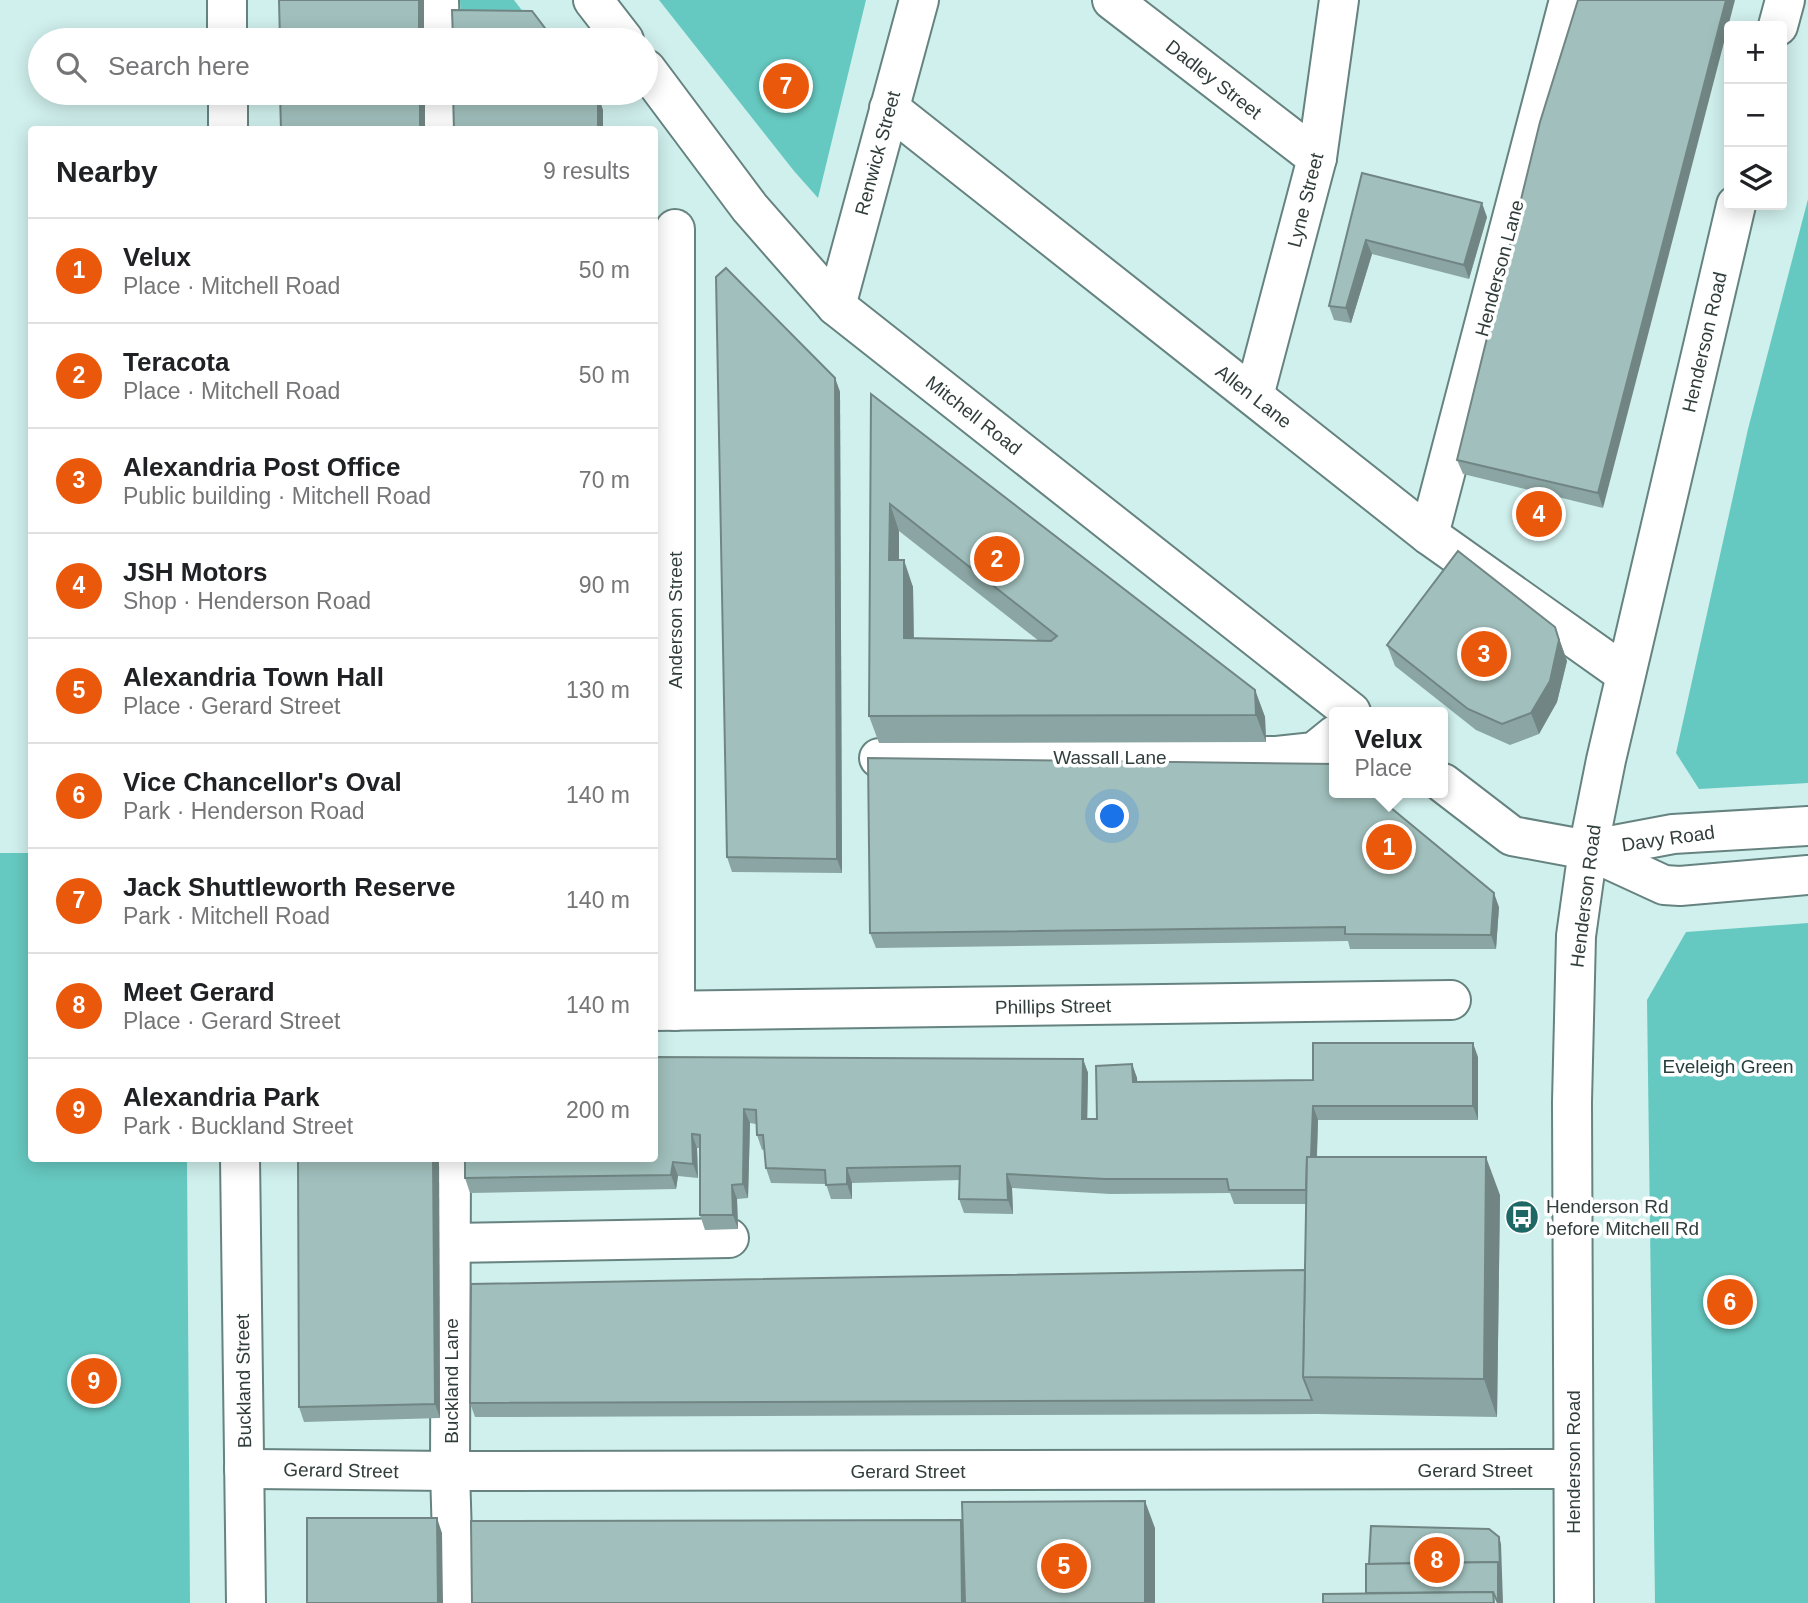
<!DOCTYPE html>
<meta charset="utf-8">
<style>
body{margin:0;font-family:Arial,sans-serif;background:#f2f2f2;color:#202124}
.controls{position:absolute;right:21px;top:21px;display:grid;overflow:hidden;border-radius:7px;box-shadow:0 4px 18px #0003}
.controls button{width:63px;height:63px;display:grid;place-items:center;padding:0;border:0;border-bottom:2px solid #e0e0e0;background:#fff;color:#202124;font:35px sans-serif}
.you{position:absolute;left:1113px;top:817px;width:24px;height:24px;margin:-18px;border:5px solid #fff;border-radius:50%;background:#1a73e8;box-shadow:0 0 0 10px #1a73e833}
.badge{display:grid;place-items:center;width:46px;height:46px;border-radius:50%;background:#ea580c;color:#fff;font-size:23px;font-weight:700}
.pin{position:absolute;translate:-50% -50%;border:4px solid #fff;box-shadow:0 2px 7px #0006}
.popup{position:absolute;left:1329px;top:707px;width:119px;height:91px;box-sizing:border-box;display:grid;place-content:center;border-radius:7px;background:#fff;filter:drop-shadow(0 2px 5px #0005);font-size:23px;white-space:nowrap;color:#757577}
.popup b{font-size:26px;color:#202124}
.popup::after{content:'';position:absolute;left:50%;top:100%;margin-left:-14px;border:14px solid transparent;border-top-color:#fff}
.list{margin:0;padding:0;list-style:none}
h2{display:flex;justify-content:space-between;align-items:center;height:91px;margin:0;padding:0 28px;font-size:30px}
h2 small{font-size:23px;font-weight:400;color:#757577}
.list li{display:grid;grid-template-columns:46px 1fr auto;gap:21px;align-items:center;box-sizing:border-box;height:105px;padding:0 28px;border-top:2px solid #e0e0e0}
.list b{display:block;font-size:26px;white-space:nowrap}
.list p{margin:0;font-size:23px;white-space:nowrap;color:#757577}
.list em{font-size:23px;font-style:normal;color:#757577}
.icon{flex:none;width:38px;height:38px;fill:none;stroke:currentColor;stroke-width:2;stroke-linecap:round;stroke-linejoin:round}
.map{position:relative;flex:none;width:1808px;height:1603px;overflow:hidden}
.search{position:absolute;background:#fff;box-shadow:0 4px 18px #0003;left:28px;top:28px;width:630px;height:77px;display:flex;align-items:center;gap:18px;box-sizing:border-box;padding:0 24px;border-radius:38px;color:#757577;font-size:26px}
.panel{position:absolute;background:#fff;box-shadow:0 4px 18px #0003;left:28px;top:126px;width:630px;height:1036px;border-radius:7px}
.map>svg:first-child{display:block}
.green{fill:#66c9c1}
.lines{fill:none;stroke-linecap:round;stroke-linejoin:round}
.minor-casing{stroke:#668380;stroke-width:42}
.major-casing{stroke:#668380;stroke-width:42}
.minor{stroke:#fff;stroke-width:38}
.major{stroke:#fff;stroke-width:38}
.wall{fill:#8aa5a3;fill-rule:evenodd}
.shaded-wall{fill:#718684}
.building{fill:#a1c0bd;stroke:#718684;stroke-width:2;fill-rule:evenodd}
.labels{text-anchor:middle;stroke-width:7;stroke-linejoin:round;paint-order:stroke}
.street-label{font-size:19px;fill:#313e3c;stroke:#fff}
.park-label{font-size:19px;fill:#263f3d;stroke:#fff}
.poi-label{font-size:19px;fill:#313e3c;stroke:#fff;text-anchor:start}
</style>
<div class="map">
<svg width="1808" height="1603" viewBox="0 0 1808 1603">
<rect width="100%" height="100%" fill="#d0f0ed"/>
<!-- green -->
<g class="green">
<polygon points="460,0 514,0 527,17 461,18"/>
<polygon points="659,0 866,0 818,198 794,171"/>
<polygon points="1808,199 1808,783 1699,789 1676,753 1748,429"/>
<polygon points="0,853 31,853 32,1158 187,1159 190,1603 0,1603"/>
<polygon points="1808,923 1808,1603 1655,1603 1647,1000 1686,932"/>
</g>
<g class="lines">
<!-- minor casing -->
<g class="minor-casing">
<g id="minor">
<polyline points="227,0 227,40"/>
<polyline points="439,0 440,40"/>
<polyline points="1112,0 1317,158"/>
<polyline points="1778,26 1785,0"/>
<polyline points="228,93 228,130"/>
<polyline points="441,93 441,130"/>
<polyline points="889,108 1429,535 1625,674"/>
<polyline points="836,306 919,0"/>
<polyline points="1254,396 1317,158 1339,0"/>
<polyline points="1429,535 1569,0"/>
<polyline points="879,758 1277,756 1314,752 1335,735"/>
<polyline points="1588,850 1606,760 1736,205"/>
<polyline points="1588,850 1664,885 1680,886 1808,875"/>
<polyline points="1588,850 1673,834 1808,826"/>
<polyline points="654,1011 1451,1000"/>
<polyline points="675,1011 675,229"/>
<polyline points="240,1158 246,1603"/>
<polyline points="451,1158 450,1471 454,1603"/>
<polyline points="451,1243 729,1238"/>
<polyline points="244,1469 450,1471 1572,1469"/>
</g>
</g>
<!-- major casing -->
<g class="major-casing">
<g id="major">
<polyline points="593,0 624,40"/>
<polyline points="646,69 750,208 836,306 1351,712"/>
<polyline points="1443,783 1512,836 1588,850 1576,936 1572,1102 1574,1603"/>
</g>
</g>
<!-- minor -->
<use href="#minor" class="minor"/>
<!-- major -->
<use href="#major" class="major"/>
</g>
<!-- wall -->
<g class="wall">
<polygon points="1540,122 1603,508 1463,474 1457,460"/>
<polygon points="1362,173 1487,217 1469,279 1372,254 1351,323 1334,320 1329,306"/>
<polygon points="835,378 840,392 842,873 732,872 727,857"/>
<path d="M 871,394 L 1255,690 L 1265,717 L 1266,742 L 879,743 L 869,716 ZM 899,531 L 1039,641 L 914,638 L 913,587 L 899,560 Z"/>
<polygon points="1555,627 1567,661 1557,702 1539,734 1510,745 1476,730 1395,666 1387,645"/>
<polygon points="1499,907 1496,949 1350,949 1348,941 876,948 870,933"/>
<polygon points="654,1057 1083,1059 1088,1073 1087,1119 1097,1119 1132,1064 1137,1078 1137,1082 1313,1080 1478,1057 1478,1120 1318,1120 1317,1157 1500,1195 1497,1417 1317,1414 475,1417 470,1403 1305,1270 1306,1204 1234,1204 1230,1193 1110,1194 1012,1188 1013,1214 964,1213 959,1199 960,1180 852,1183 852,1199 831,1199 826,1184 771,1183 766,1168 765,1149 762,1150 757,1135 756,1124 750,1123 748,1198 737,1199 738,1229 705,1230 700,1215 700,1148 697,1148 698,1178 678,1176 676,1189 470,1193 465,1178"/>
<polygon points="439,1158 440,1418 304,1422 299,1407"/>
</g>
<!-- shaded-wall -->
<g class="shaded-wall">
<rect x="419" y="0" width="5" height="40"/>
<polygon points="1726,0 1735,0 1603,508 1598,493"/>
<rect x="420" y="93" width="5" height="37"/>
<polygon points="598,95 603,110 603,130 598,130"/>
<polygon points="1482,203 1487,217 1469,279 1464,265"/>
<polygon points="1366,240 1372,254 1351,323 1346,308"/>
<polygon points="835,378 840,392 842,873 837,859"/>
<polygon points="890,504 899,531 899,587 889,560"/>
<polygon points="904,560 913,587 914,665 904,638"/>
<polygon points="1555,627 1567,661 1557,702 1539,734 1531,713"/>
<polygon points="1255,690 1265,717 1266,742 1256,715"/>
<polygon points="1494,893 1499,907 1496,949 1491,935"/>
<polygon points="1473,1043 1478,1057 1478,1120 1473,1106"/>
<polygon points="1083,1059 1088,1073 1087,1133 1082,1119"/>
<polygon points="1132,1064 1137,1078 1138,1096 1133,1082"/>
<polygon points="1313,1106 1318,1120 1315,1204 1310,1190"/>
<polygon points="744,1109 750,1123 748,1198 743,1184"/>
<polygon points="692,1134 697,1148 698,1178 693,1164"/>
<polygon points="1486,1157 1500,1195 1497,1417 1484,1379"/>
<polygon points="433,1158 439,1158 440,1418 435,1404"/>
<polygon points="673,1162 678,1176 676,1189 671,1175"/>
<polygon points="847,1168 852,1183 852,1199 847,1184"/>
<polygon points="1007,1174 1012,1188 1013,1214 1008,1200"/>
<polygon points="732,1185 737,1199 738,1229 733,1215"/>
<polygon points="1145,1501 1155,1528 1155,1603 1145,1603"/>
<polygon points="437,1518 442,1533 443,1603 438,1603"/>
<polygon points="961,1520 966,1535 967,1603 962,1603"/>
<polygon points="1499,1537 1501,1544 1503,1603 1498,1603 1498,1562"/>
</g>
<!-- building -->
<g class="building">
<polygon points="279,0 419,0 419,40 280,40"/>
<polygon points="1578,0 1726,0 1598,493 1457,460 1540,122"/>
<polygon points="452,10 532,11 554,40 453,40"/>
<polygon points="280,93 420,93 420,130 281,130"/>
<polygon points="453,93 596,93 598,95 598,130 454,130"/>
<polygon points="1362,173 1482,203 1464,265 1366,240 1346,308 1329,306"/>
<polygon points="726,268 835,378 837,859 727,857 716,277"/>
<path d="M 871,394 L 1255,690 L 1256,715 L 869,716 ZM 890,504 L 1057,636 L 1051,641 L 904,638 L 904,560 L 889,560 Z"/>
<polygon points="1458,551 1555,627 1559,640 1550,681 1531,713 1502,724 1468,709 1387,645"/>
<polygon points="868,758 1335,764 1335,793 1373,793 1494,893 1491,935 1345,934 1345,927 870,933"/>
<polygon points="1313,1043 1473,1043 1473,1106 1313,1106 1311,1157 1307,1157 1306,1190 1229,1190 1227,1179 1105,1179 1007,1174 1008,1200 959,1199 960,1166 847,1168 847,1184 826,1185 825,1170 766,1168 763,1135 757,1135 756,1110 744,1109 743,1184 732,1185 733,1215 700,1215 700,1135 692,1134 693,1164 673,1162 671,1175 465,1178 465,1158 654,1158 654,1057 1083,1059 1082,1119 1097,1119 1096,1066 1132,1064 1133,1082 1313,1080"/>
<polygon points="1307,1157 1486,1157 1484,1379 1303,1377"/>
<polygon points="298,1158 433,1158 435,1404 299,1407"/>
<polygon points="1305,1270 1303,1377 1312,1400 470,1403 471,1284"/>
<polygon points="1145,1501 1145,1603 965,1603 962,1502"/>
<polygon points="307,1518 437,1518 438,1603 307,1603"/>
<polygon points="961,1520 962,1603 472,1603 471,1521"/>
<polygon points="1371,1526 1489,1529 1499,1537 1500,1569 1498,1562 1369,1564"/>
<polygon points="1498,1562 1498,1603 1493,1592 1366,1593 1366,1564"/>
<polygon points="1493,1592 1494,1603 1323,1603 1323,1594"/>
</g>
<!-- icons -->
<defs>
<g id="bus-disc" transform="scale(1.75)"><circle r="9.5" fill="#1d6864" stroke="#fff"/><path d="M-5-6H5V4H4V6H2V4H-2V6H-4V4H-5ZM-3.5-4V0h7V-4ZM-3.5 1.2v1.5H-2V1.2ZM2 1.2v1.5H3.5V1.2Z" fill="#fff"/></g>
</defs>
<g fill-rule="evenodd">
<use href="#bus-disc" x="1522" y="1217"/>
</g>
<g class="labels">
<!-- street labels -->
<g class="street-label">
<text transform="translate(1214 79) rotate(38)" y="7">Dadley Street</text>
<text transform="translate(877 153) rotate(-75)" y="7">Renwick Street</text>
<text transform="translate(1305 200) rotate(-76)" y="7">Lyne Street</text>
<text transform="translate(1499 268) rotate(-75)" y="7">Henderson Lane</text>
<text transform="translate(1704 342) rotate(-77)" y="7">Henderson Road</text>
<text transform="translate(1254 396) rotate(38)" y="7">Allen Lane</text>
<text transform="translate(974 415) rotate(38)" y="7">Mitchell Road</text>
<text transform="translate(675 620) rotate(-90)" y="7">Anderson Street</text>
<text x="1110" y="764">Wassall Lane</text>
<text transform="translate(1668 838) rotate(-8)" y="7">Davy Road</text>
<text transform="translate(1585 896) rotate(-83)" y="7">Henderson Road</text>
<text transform="translate(1053 1006) rotate(-1)" y="7">Phillips Street</text>
<text transform="translate(243 1381) rotate(-91)" y="7">Buckland Street</text>
<text transform="translate(451 1381) rotate(-90)" y="7">Buckland Lane</text>
<text transform="translate(1573 1462) rotate(-90)" y="7">Henderson Road</text>
<text transform="translate(341 1470) rotate(1)" y="7">Gerard Street</text>
<text x="1475" y="1477">Gerard Street</text>
<text x="908" y="1478">Gerard Street</text>
</g>
<!-- park labels -->
<g class="park-label">
<text x="1728" y="1073">Eveleigh Green</text>
</g>
<!-- poi labels -->
<g class="poi-label">
<text x="1546" y="1213">Henderson Rd<tspan x="1546" dy="22">before Mitchell Rd</tspan></text>
</g>
</g>
</svg>
<div class="controls">
<button>+</button>
<button>−</button>
<button><svg class="icon" aria-label="layers" viewBox="0 0 24 24"><path d="M12 4l9 5-9 5-9-5zM3 14l9 5 9-5"/></svg></button>
</div>
<div class="you"></div>
<div class="pin badge" style="left:1389px;top:847px">1</div>
<div class="popup"><b>Velux</b>Place</div>
<div class="pin badge" style="left:997px;top:559px">2</div>
<div class="pin badge" style="left:1484px;top:654px">3</div>
<div class="pin badge" style="left:1539px;top:514px">4</div>
<div class="pin badge" style="left:1064px;top:1566px">5</div>
<div class="pin badge" style="left:1730px;top:1302px">6</div>
<div class="pin badge" style="left:786px;top:86px">7</div>
<div class="pin badge" style="left:1437px;top:1560px">8</div>
<div class="pin badge" style="left:94px;top:1381px">9</div>
<div class="search"><svg class="icon" aria-label="search" viewBox="0 0 24 24"><circle cx="10" cy="10" r="6"/><path d="M15 15l6 6"/></svg>Search here</div>
<section class="panel">
<h2>Nearby<small>9 results</small></h2>
<ul class="list">
<li><span class="badge">1</span><div><b>Velux</b><p>Place · Mitchell Road</p></div><em>50 m</em></li>
<li><span class="badge">2</span><div><b>Teracota</b><p>Place · Mitchell Road</p></div><em>50 m</em></li>
<li><span class="badge">3</span><div><b>Alexandria Post Office</b><p>Public building · Mitchell Road</p></div><em>70 m</em></li>
<li><span class="badge">4</span><div><b>JSH Motors</b><p>Shop · Henderson Road</p></div><em>90 m</em></li>
<li><span class="badge">5</span><div><b>Alexandria Town Hall</b><p>Place · Gerard Street</p></div><em>130 m</em></li>
<li><span class="badge">6</span><div><b>Vice Chancellor's Oval</b><p>Park · Henderson Road</p></div><em>140 m</em></li>
<li><span class="badge">7</span><div><b>Jack Shuttleworth Reserve</b><p>Park · Mitchell Road</p></div><em>140 m</em></li>
<li><span class="badge">8</span><div><b>Meet Gerard</b><p>Place · Gerard Street</p></div><em>140 m</em></li>
<li><span class="badge">9</span><div><b>Alexandria Park</b><p>Park · Buckland Street</p></div><em>200 m</em></li>
</ul>
</section>
</div>
